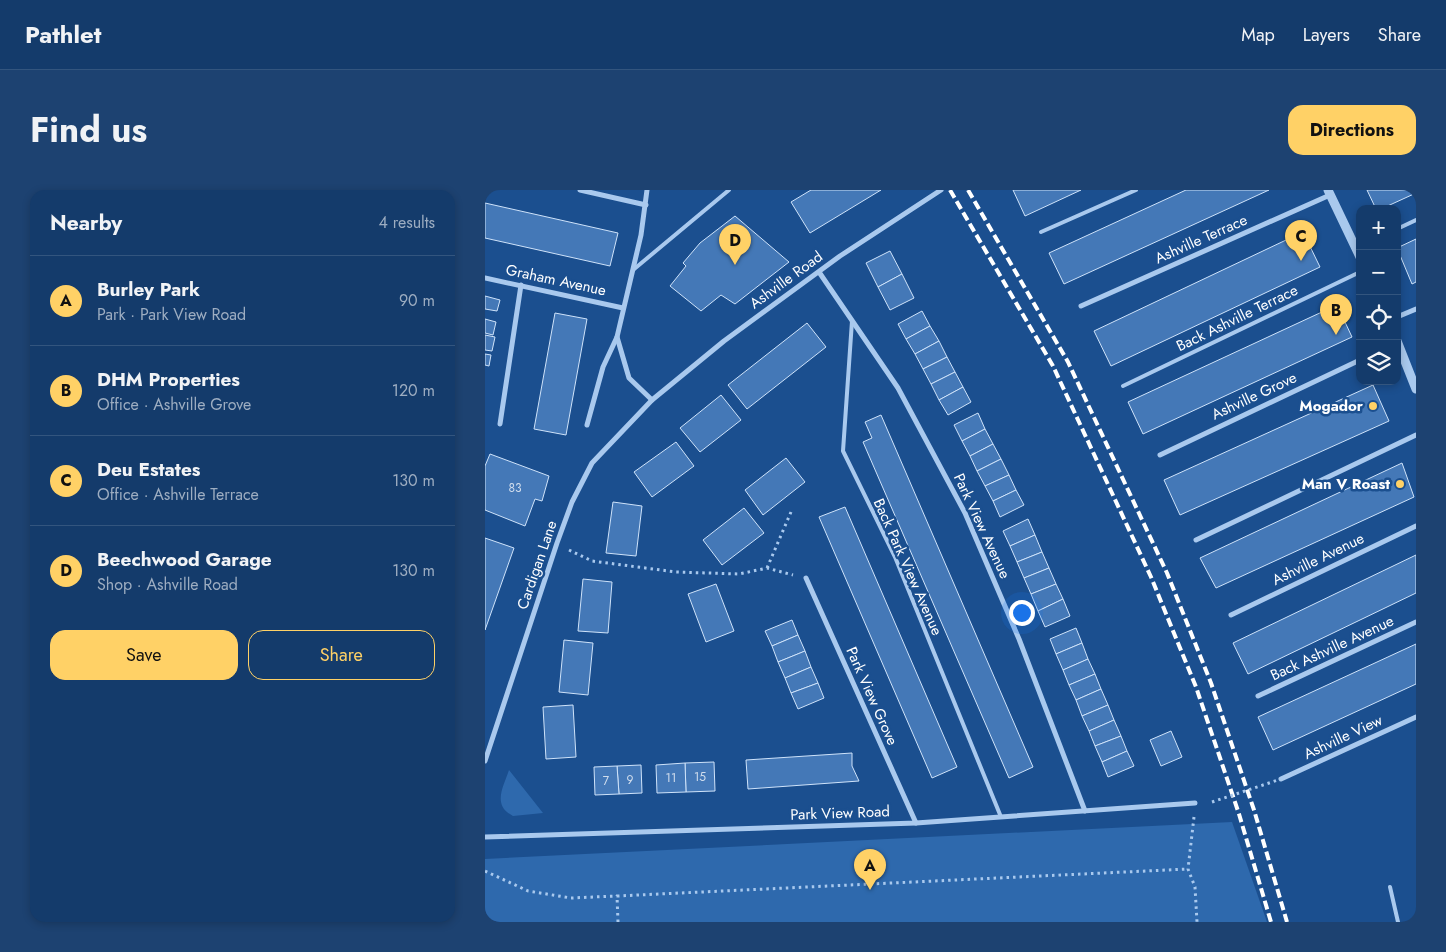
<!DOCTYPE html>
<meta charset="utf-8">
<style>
body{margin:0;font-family:Jost,sans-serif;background:#1d4271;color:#f1f3f6}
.controls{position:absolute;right:15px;top:15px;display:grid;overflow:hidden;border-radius:10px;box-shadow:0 2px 8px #0003}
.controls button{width:45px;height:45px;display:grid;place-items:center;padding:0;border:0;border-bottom:1px solid #33557e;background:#143b6b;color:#f1f3f6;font:25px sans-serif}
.you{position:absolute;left:536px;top:422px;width:18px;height:18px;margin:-12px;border:4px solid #fff;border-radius:50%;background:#1a73e8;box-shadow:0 0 0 8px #1a73e833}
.badge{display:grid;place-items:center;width:32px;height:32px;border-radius:50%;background:#ffd166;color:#111;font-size:16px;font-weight:700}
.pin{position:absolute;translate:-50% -41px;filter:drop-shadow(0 1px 2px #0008)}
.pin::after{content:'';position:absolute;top:26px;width:18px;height:15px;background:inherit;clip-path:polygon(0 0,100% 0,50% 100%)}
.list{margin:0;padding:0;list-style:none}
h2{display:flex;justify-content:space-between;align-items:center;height:65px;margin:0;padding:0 20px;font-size:21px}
h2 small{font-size:16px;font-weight:400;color:#9dadc1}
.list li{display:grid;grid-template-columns:32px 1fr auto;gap:15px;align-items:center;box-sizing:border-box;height:90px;padding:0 20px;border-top:1px solid #33557e}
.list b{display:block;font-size:19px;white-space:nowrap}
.list p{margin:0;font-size:16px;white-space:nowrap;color:#9dadc1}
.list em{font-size:16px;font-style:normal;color:#9dadc1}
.actions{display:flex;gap:10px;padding:15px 20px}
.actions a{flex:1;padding:11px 0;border:1px solid #ffd166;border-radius:15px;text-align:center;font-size:18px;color:#ffd166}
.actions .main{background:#ffd166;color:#111}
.icon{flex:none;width:28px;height:28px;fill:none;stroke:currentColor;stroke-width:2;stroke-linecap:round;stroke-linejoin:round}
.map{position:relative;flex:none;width:931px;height:732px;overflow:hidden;border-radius:15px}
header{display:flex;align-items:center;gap:30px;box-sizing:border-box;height:70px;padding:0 25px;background:#143b6b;border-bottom:1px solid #33557e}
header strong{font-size:24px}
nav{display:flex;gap:28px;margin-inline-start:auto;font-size:18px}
.intro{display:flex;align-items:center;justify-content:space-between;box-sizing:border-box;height:120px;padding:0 30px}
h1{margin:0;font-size:35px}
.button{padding:12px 22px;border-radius:15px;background:#ffd166;color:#111;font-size:18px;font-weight:700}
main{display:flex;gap:30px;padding:0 30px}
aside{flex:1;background:#143b6b;border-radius:15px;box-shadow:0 2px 8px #0003}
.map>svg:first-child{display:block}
.green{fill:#2e69ad}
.building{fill:#4478b7;stroke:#cfe3fa}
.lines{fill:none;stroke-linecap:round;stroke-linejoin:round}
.path{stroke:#a9c9ee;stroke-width:3;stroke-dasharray:2.5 4;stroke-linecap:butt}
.service{stroke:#a9c9ee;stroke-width:4}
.minor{stroke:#a9c9ee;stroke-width:5}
.tertiary{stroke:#a9c9ee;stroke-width:9}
.rail{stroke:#fff;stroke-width:4;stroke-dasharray:9 4;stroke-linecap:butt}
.path-bridge{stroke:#a9c9ee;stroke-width:3;stroke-dasharray:2.5 4;stroke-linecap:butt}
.poi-dot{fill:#ffd166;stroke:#1b4f8f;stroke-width:2}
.labels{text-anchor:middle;stroke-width:5;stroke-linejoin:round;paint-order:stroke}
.number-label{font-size:12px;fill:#d0dded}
.street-label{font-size:15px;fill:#fff;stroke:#1b4f8f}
.poi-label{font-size:15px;font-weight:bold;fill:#fff;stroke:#1b4f8f;text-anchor:end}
</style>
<header>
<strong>Pathlet</strong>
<nav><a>Map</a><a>Layers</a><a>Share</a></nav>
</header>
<div class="intro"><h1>Find us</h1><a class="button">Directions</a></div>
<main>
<aside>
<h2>Nearby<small>4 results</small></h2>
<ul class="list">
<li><span class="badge">A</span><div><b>Burley Park</b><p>Park · Park View Road</p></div><em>90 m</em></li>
<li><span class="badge">B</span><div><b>DHM Properties</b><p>Office · Ashville Grove</p></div><em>120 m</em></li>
<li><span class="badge">C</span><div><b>Deu Estates</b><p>Office · Ashville Terrace</p></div><em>130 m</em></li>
<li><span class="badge">D</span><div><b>Beechwood Garage</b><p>Shop · Ashville Road</p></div><em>130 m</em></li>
</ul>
<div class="actions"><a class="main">Save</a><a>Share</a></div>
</aside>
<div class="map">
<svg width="931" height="732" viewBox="0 0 931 732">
<rect width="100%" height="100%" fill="#1b4f8f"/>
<!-- green -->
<g class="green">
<path d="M 24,580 L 58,623 L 28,626 C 7,615 18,598 24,580 Z"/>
<polygon points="747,632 782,732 0,732 0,669"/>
</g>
<!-- building -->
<g class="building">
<polygon points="326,0 396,0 325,43 306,12"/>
<polygon points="528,0 596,0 540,26"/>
<polygon points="701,0 784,0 579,94 564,63"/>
<polygon points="882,0 931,0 931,3 896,19 891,19"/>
<polygon points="0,13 133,43 125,76 0,48"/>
<polygon points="250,26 304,72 250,114 236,105 216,121 185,96 201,76 198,73 215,53"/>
<polygon points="818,42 835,77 626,176 609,141"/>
<polygon points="931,49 931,92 927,94 912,58"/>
<polygon points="405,61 417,84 393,97 381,73"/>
<polygon points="417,84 429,108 405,120 393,97"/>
<polygon points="0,106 15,110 12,121 0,119"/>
<polygon points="852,115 867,147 658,244 643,212"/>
<polygon points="437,121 445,136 421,149 413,134"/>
<polygon points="70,123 102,129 81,245 49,239"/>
<polygon points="0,129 11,132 8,145 0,143"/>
<polygon points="322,133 341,157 262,219 243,195"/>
<polygon points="445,136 454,151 430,164 421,149"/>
<polygon points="0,145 10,147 7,161 0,160"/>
<polygon points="454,151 462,167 438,179 430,164"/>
<polygon points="0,164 6,165 4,176 0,175"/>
<polygon points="462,167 470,182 446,194 438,179"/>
<polygon points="470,182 478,197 454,210 446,194"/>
<polygon points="888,195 904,231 695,325 679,290"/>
<polygon points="478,197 486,212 463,225 454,210"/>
<polygon points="236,205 256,230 215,262 195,238"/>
<polygon points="493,223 500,239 477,251 469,235"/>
<polygon points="396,225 548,577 524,588 378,252 387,248 380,232"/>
<polygon points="500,239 508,254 485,266 477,251"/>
<polygon points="191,252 209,276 167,307 149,282"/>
<polygon points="508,254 516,269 492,281 485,266"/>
<polygon points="5,264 64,286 57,311 50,309 40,336 0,320 0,276"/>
<polygon points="301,268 320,292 278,325 260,300"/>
<polygon points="516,269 524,285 500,296 492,281"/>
<polygon points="917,273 929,307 731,398 715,368"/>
<polygon points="524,285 531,300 508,311 500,296"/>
<polygon points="531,300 539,315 515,327 508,311"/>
<polygon points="128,312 157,316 151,366 121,363"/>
<polygon points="360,317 472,577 447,588 334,327"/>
<polygon points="259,318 279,343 237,375 218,350"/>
<polygon points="543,329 550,345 525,356 518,341"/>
<polygon points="550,345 557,362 532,372 525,356"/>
<polygon points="0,348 29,358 0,440"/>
<polygon points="557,362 564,378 539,388 532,372"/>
<polygon points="931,365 931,403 763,484 748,453"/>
<polygon points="564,378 571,394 546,404 539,388"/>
<polygon points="98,389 127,392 123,443 93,441"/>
<polygon points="231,394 249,441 221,452 203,404"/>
<polygon points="571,394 578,409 553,421 546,404"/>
<polygon points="578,409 585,426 560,437 553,421"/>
<polygon points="307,430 313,445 287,456 280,441"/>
<polygon points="591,438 597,453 571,464 565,449"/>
<polygon points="313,445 320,461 293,472 287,456"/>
<polygon points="79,450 108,453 103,505 74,502"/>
<polygon points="597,453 603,469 578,480 571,464"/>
<polygon points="931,454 931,494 788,560 773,527"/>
<polygon points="320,461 326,477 300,488 293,472"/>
<polygon points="603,469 610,484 584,495 578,480"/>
<polygon points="326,477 333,493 306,503 300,488"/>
<polygon points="610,484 616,499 591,510 584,495"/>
<polygon points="333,493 339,508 313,519 306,503"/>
<polygon points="616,499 623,515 597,526 591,510"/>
<polygon points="88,515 91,567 61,569 58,517"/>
<polygon points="623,515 629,530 604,541 597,526"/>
<polygon points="629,530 636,546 610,556 604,541"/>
<polygon points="686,541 697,567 676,576 665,550"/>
<polygon points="636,546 642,561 617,572 610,556"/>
<polygon points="642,561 649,576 623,587 617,572"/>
<polygon points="367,563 367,576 374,591 263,599 261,570"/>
<polygon points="229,572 230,601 201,602 200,573"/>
<polygon points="200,573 201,602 172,603 171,575"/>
<polygon points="156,575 157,603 134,604 132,576"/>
<polygon points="132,576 134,604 110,605 109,577"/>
</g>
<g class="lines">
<!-- path -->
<g class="path">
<polyline points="84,360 107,371 191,382 254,384 282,378 308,385"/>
<polyline points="282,378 306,322"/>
<polyline points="709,627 703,679 710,697 712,732"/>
<polyline points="0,681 43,701 86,708 132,706"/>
<polyline points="133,732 132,706 703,679"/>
</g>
<!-- service -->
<g class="service">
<polyline points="912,39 931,30"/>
<polyline points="556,42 651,0"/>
<polyline points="148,80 244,0"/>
<polyline points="367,131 358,261 410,367 516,627"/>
<polyline points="638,196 875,82"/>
<polyline points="905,697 913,732"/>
</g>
<!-- minor -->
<g class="minor">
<polyline points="95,0 161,15"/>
<polyline points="162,0 156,45 132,147 144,188 167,210"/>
<polyline points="334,82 413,198 480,323 534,449 600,621"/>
<polyline points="0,88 138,118"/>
<polyline points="596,116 845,5"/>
<polyline points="912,127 931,119"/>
<polyline points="15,234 36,95"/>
<polyline points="102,235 118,177 132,147"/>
<polyline points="675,265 875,170"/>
<polyline points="711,350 931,245"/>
<polyline points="321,388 431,633"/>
<polyline points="746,425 931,336"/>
<polyline points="773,506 931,432"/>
<polyline points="0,571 72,353 87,312 107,273 167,210 239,151 355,66 456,0"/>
<polyline points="796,589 931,527"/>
<polyline points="0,647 431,633 710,613"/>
</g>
<!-- tertiary -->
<g class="tertiary">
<polyline points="843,0 875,67"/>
<polyline points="912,151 931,199"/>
</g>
<!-- rail -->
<g class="rail">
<polyline points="465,0 568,176 666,387 711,497 754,624 786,732"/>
<polyline points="483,0 583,172 682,383 726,493 769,620 802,732"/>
</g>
<!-- path-bridge -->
<polyline class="path-bridge" points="727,612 796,589"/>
</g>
<!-- markers -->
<g class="poi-dot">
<circle cx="888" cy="216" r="5"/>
<circle cx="915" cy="294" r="5"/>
</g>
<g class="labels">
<!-- number labels -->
<g class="number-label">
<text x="30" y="302">83</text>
<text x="215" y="591">15</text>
<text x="186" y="592">11</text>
<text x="145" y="594">9</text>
<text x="121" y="595">7</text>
</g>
<!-- street labels -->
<g class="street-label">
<text transform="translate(716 49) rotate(-24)" y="5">Ashville Terrace</text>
<text transform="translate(71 90) rotate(12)" y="5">Graham Avenue</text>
<text transform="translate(301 90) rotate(-36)" y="5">Ashville Road</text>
<text transform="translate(752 128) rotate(-26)" y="5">Back Ashville Terrace</text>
<text transform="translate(769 206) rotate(-25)" y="5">Ashville Grove</text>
<text transform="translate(497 336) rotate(65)" y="5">Park View Avenue</text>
<text transform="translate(833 369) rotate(-26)" y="5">Ashville Avenue</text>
<text transform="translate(52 375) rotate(-71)" y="5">Cardigan Lane</text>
<text transform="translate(423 377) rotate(66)" y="5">Back Park View Avenue</text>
<text transform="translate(847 458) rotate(-25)" y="5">Back Ashville Avenue</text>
<text transform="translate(387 506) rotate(66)" y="5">Park View Grove</text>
<text transform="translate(858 547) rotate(-25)" y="5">Ashville View</text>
<text transform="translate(355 623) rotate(-2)" y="5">Park View Road</text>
</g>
<!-- poi labels -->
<g class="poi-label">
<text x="878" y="221">Mogador</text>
<text x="905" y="299">Man V Roast</text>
</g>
</g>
</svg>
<div class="controls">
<button>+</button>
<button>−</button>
<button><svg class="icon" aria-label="locate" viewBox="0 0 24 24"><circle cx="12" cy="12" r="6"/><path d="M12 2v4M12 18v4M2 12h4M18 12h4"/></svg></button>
<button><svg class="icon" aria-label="layers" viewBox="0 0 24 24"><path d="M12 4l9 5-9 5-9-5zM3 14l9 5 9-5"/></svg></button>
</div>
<div class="you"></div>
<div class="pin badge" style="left:385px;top:700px">A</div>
<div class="pin badge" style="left:851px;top:145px">B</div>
<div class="pin badge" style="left:816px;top:71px">C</div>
<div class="pin badge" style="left:250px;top:75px">D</div>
</div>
</main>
